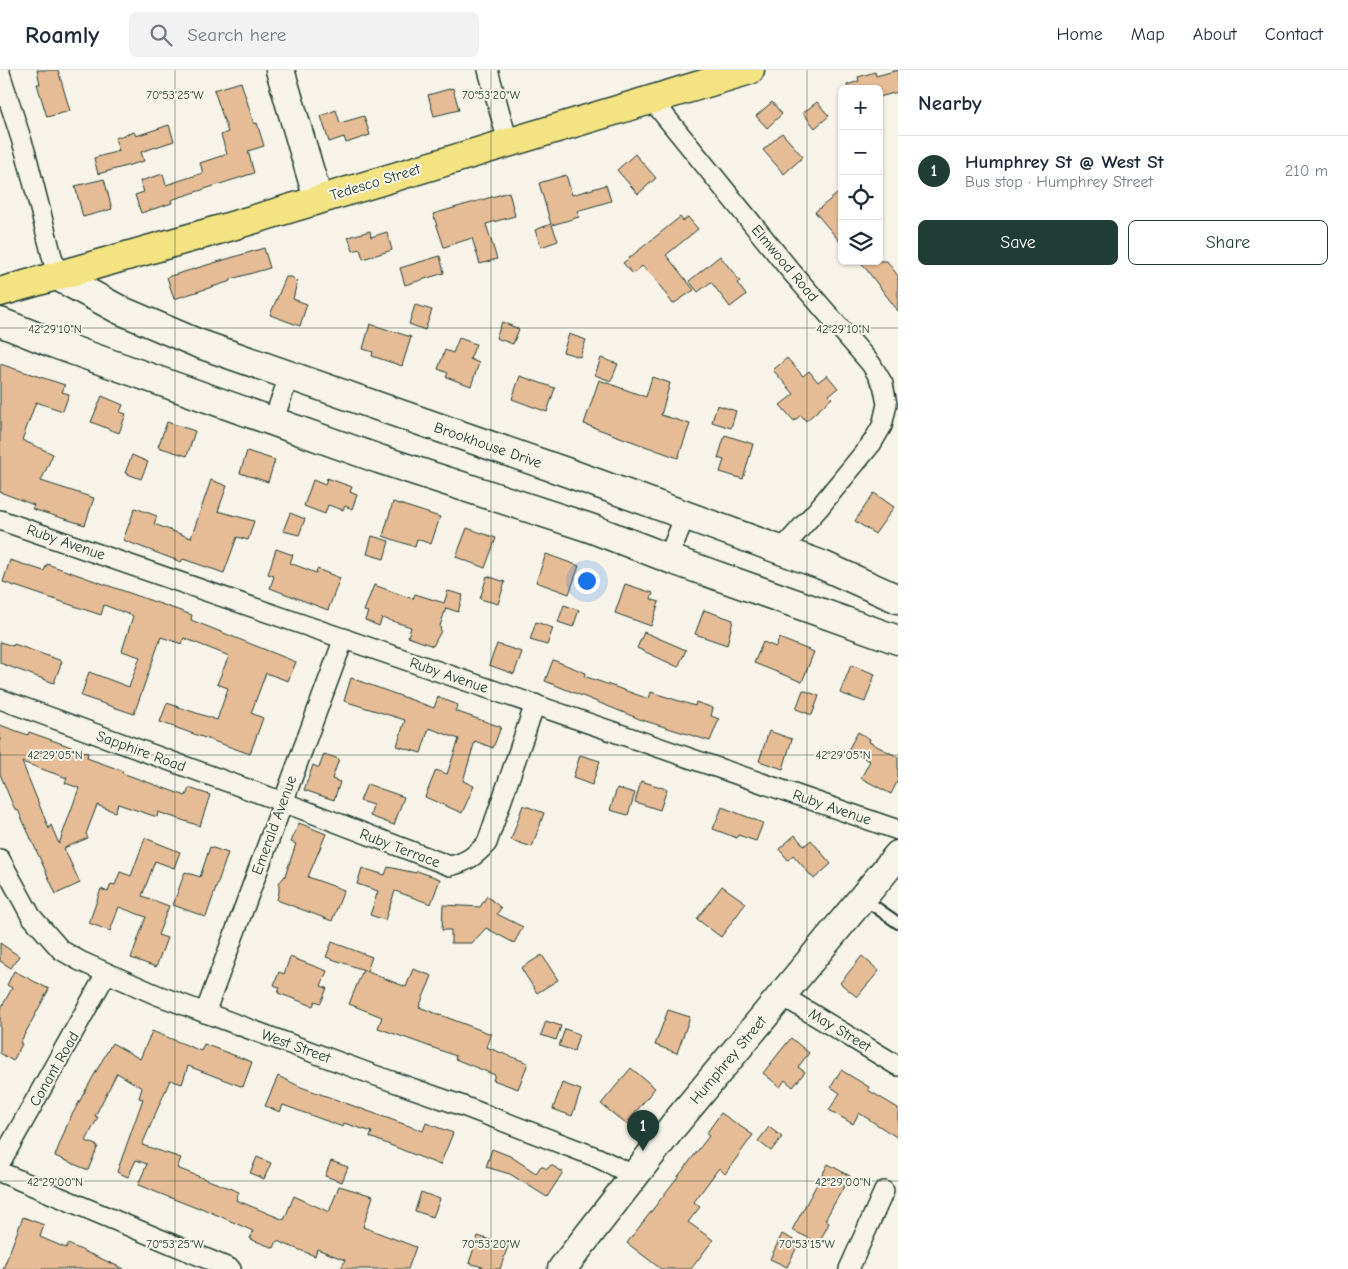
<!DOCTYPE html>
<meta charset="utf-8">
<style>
body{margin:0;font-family:"Comic Neue",sans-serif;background:#f2f2f3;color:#1f2937}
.controls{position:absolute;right:15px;top:15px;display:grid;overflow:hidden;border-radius:8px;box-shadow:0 1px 4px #0004}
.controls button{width:45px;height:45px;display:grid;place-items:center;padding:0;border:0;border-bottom:1px solid #e0e1e3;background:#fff;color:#1f2937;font:25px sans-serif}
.you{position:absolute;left:586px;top:510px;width:18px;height:18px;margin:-12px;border:4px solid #fff;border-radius:50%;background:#1a73e8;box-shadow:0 0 0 8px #1a73e833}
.badge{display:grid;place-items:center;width:32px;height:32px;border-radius:50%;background:#1f3d34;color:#fff;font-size:16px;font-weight:700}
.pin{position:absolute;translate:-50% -41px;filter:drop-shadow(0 1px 2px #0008)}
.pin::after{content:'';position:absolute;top:26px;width:18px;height:15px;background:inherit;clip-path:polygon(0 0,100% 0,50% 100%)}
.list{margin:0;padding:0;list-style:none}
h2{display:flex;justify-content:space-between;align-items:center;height:65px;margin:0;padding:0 20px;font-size:21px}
h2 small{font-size:16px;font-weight:400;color:#747a83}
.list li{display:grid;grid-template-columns:32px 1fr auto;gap:15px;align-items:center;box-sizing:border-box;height:70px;padding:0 20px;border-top:1px solid #e0e1e3}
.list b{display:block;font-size:19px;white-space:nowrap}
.list p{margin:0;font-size:16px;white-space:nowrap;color:#747a83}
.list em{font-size:16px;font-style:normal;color:#747a83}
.actions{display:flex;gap:10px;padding:15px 20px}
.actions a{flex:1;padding:11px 0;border:1px solid #1f3d34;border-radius:8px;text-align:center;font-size:18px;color:#1f3d34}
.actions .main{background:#1f3d34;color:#fff}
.icon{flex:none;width:28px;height:28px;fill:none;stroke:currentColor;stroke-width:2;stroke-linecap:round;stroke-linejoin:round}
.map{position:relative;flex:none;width:898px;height:1199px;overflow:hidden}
header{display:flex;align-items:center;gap:30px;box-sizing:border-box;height:70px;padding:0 25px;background:#fff;border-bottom:1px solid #e0e1e3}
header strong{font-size:24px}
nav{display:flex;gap:28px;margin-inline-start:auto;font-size:18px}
.search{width:350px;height:45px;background:#f2f2f3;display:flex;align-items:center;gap:12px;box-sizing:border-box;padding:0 18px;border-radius:8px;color:#747a83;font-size:19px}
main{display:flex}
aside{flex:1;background:#fff}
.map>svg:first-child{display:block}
.building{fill:#e6bc96;stroke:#1f3d34;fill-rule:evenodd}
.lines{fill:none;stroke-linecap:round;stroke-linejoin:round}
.lane-casing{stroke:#1f3d34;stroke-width:14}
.street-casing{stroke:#1f3d34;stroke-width:22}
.secondary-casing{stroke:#1f3d34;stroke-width:31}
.primary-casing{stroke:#1f3d34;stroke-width:31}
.lane{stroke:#f7f3e8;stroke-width:10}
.street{stroke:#f7f3e8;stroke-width:19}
.secondary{stroke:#f7f3e8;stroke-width:28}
.primary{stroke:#f4e382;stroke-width:28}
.ticks{fill:none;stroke:#1f3d34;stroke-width:1;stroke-opacity:0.45}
.labels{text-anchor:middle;stroke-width:4;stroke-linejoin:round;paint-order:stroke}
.street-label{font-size:15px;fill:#1f3d34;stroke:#f7f3e8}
.ticks-label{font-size:12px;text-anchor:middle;fill:#1f3d34;stroke:#f7f3e8;stroke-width:4;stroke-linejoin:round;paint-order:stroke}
</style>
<header>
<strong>Roamly</strong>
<div class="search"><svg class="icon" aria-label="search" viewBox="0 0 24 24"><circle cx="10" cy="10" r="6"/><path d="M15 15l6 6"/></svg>Search here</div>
<nav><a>Home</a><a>Map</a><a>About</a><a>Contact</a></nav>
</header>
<main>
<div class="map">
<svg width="898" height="1199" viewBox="0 0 898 1199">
<rect width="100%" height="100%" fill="#f7f3e8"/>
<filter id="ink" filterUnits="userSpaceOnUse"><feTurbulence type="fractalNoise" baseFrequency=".02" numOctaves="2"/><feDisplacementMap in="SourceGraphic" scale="10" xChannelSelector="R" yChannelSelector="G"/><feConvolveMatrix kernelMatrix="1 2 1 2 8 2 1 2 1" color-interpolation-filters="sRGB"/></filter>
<g filter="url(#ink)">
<!-- building -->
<g class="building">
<polygon points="37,0 58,0 70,41 47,47 37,14 40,14"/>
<polygon points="898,0 898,22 879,27 879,19 848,19 847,15 859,11 858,7 875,2 876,6"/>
<polygon points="241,12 254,54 257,53 264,76 248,81 254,103 171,130 172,133 141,143 135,125 144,122 140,111 163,104 166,115 203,103 200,93 227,84 221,65 228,62 214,20"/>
<polygon points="453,18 459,40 434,46 428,25"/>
<polygon points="772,32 782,44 767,58 756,46"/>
<polygon points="817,32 829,46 815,58 803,43"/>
<polygon points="336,40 340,53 364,46 370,65 346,73 344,67 329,72 321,46"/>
<polygon points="169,55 174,71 141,82 144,91 98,104 94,88 119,81 115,68 134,62 136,66"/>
<polygon points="782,63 803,87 784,104 763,80"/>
<polygon points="635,84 656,108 638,124 617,100"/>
<polygon points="566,105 572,125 606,115 611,131 577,141 579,147 552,155 558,171 541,177 535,160 551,154 539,113"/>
<polygon points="104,109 112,139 83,147 75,116"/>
<polygon points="842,120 842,174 815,142"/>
<polygon points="509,122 515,146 486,154 497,189 480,194 472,168 444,177 433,144"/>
<polygon points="680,147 683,151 688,147 698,159 666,185 694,220 673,234 655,209 642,196 633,204 623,193"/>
<polygon points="370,161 371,167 387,162 392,180 363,189 360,179 353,181 348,167"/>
<polygon points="264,178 270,198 231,209 231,211 174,229 167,207"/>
<polygon points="440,186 444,203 405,215 400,198"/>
<polygon points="720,186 740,211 737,213 746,225 730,237 711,212 698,222 689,211"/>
<polygon points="860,191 887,191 898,206 898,241"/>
<polygon points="286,207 292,207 297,212 293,229 307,234 300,256 270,245"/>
<polygon points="415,235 432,240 425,260 409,254"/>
<polygon points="502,252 519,259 513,274 496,268"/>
<polygon points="370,254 411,267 402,296 372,286 373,282 363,279"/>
<polygon points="569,264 586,270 580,287 563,282"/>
<polygon points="459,268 476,274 470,289 479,293 471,316 446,307 448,303 438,299 445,280 453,283"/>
<polygon points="601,288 618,294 611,311 595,305"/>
<polygon points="787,288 803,306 809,301 818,312 827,305 838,318 829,325 832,328 806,351 801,345 794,351 780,335 794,324 773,300"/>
<polygon points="0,294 65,315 62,322 69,324 63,341 36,332 22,370 53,384 41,411 94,428 85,455 32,439 34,435 0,422"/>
<polygon points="520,306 555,318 547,342 512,329"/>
<polygon points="652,307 670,313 661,345 690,354 678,388 584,354 599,310 646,327"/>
<polygon points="102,326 123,335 120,342 126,344 119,363 91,352"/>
<polygon points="717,335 736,341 731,358 712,352"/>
<polygon points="167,352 195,361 187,386 158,377"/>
<polygon points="725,365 753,374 743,409 720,402 724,390 718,388"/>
<polygon points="247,381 275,390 268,412 240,403"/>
<polygon points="132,385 148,392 141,409 125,403"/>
<polygon points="327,408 352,417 350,422 357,425 352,439 345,436 343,440 328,435 325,444 304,436 313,410 325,415"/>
<polygon points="211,410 227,416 218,441 254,451 248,470 237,467 224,503 183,489 181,492 123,470 135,438 157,446 154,454 191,468"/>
<polygon points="874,423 894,437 875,464 855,451"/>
<polygon points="393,432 440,447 431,474 417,469 415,477 383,466"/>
<polygon points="290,443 305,449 299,465 283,461"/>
<polygon points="467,458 496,468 485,498 456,487"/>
<polygon points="372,466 389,471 384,489 367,484"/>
<polygon points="276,479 293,485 290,493 316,503 317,499 340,508 328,540 270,518 274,506 268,504"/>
<polygon points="546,484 579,496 569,524 536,512"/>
<polygon points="10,490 44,501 47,494 192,545 191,550 296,592 288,611 266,603 251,643 263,648 250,684 160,652 167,633 217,650 228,618 217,614 229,586 184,568 182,574 161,567 134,644 81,626 89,602 129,617 140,587 122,581 133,546 104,535 101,545 3,512"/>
<polygon points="487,506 505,512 498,534 480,529"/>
<polygon points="625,514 653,523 651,529 659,532 651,556 615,543"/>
<polygon points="374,515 413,529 415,524 444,533 448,521 463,525 458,542 446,538 440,556 441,561 433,576 408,567 411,557 382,548 379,556 365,550 368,542 364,541"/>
<polygon points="564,535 579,540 573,557 558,552"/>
<polygon points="704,540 733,550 727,575 695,564"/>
<polygon points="536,552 553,558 547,575 530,570"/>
<polygon points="644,562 686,580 678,597 637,578"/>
<polygon points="779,568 814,582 802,612 754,593 763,572 776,577"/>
<polygon points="0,572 13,576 14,574 62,591 54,613 0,593"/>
<polygon points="497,574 522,582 514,604 489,595"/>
<polygon points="553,590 586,603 584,606 649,629 651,622 695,636 696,632 713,638 711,646 719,649 710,671 642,650 545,611"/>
<polygon points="851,595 875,604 865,632 840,623"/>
<polygon points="351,608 434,638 438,627 458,635 455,641 501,657 493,678 475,671 463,711 474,716 462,743 425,727 436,700 447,704 459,669 429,658 421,683 397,676 405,650 344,631"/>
<polygon points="803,620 819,626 812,645 796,639"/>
<path d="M 0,655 L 28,665 L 29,662 L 88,683 L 87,688 L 123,701 L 122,703 L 186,726 L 189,718 L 210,725 L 200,756 L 158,742 L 157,747 L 118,734 L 115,742 L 97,735 L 86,764 L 88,768 L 64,778 L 80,813 L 56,824 L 18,740 L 16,741 L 12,733 L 0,704 ZM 22,692 L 67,708 L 65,713 L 79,718 L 59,774 L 51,755 L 49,759 Z"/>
<polygon points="769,661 792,669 783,699 759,691"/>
<polygon points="858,662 870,669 869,672 898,687 898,710 891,724 861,708 870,691 848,680"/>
<polygon points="324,684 339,689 332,709 340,712 334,730 304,720 313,695 319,698"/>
<polygon points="580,685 600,691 592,715 573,708"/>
<polygon points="641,711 667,719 660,740 635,732"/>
<polygon points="367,714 404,727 394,755 370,746 373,735 360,731"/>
<polygon points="617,718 635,723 628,745 610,740"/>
<polygon points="523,735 544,743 532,777 511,770"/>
<polygon points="722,737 763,753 756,771 738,765 737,768 713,759"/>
<polygon points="299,753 326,764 308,807 344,820 332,851 277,830 279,822 279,813 285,806 296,774 291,772"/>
<polygon points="795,765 804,776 811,770 831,794 814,809 793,785 788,790 779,779"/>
<polygon points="145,768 180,782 174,798 155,791 142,826 169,836 158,865 167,868 156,897 131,888 146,847 119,837 110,861 89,853 101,819 108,822 111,814 115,815 120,802 131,806"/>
<polygon points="210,777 228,783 206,847 173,835 185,802 200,807"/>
<polygon points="388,797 416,803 417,801 440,809 431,834 395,821 385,850 370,845 378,821 357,814 362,798 385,805"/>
<polygon points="722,816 746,833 721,867 697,849"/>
<polygon points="487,826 501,838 497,844 523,857 514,873 486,858 472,873 451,873 451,860 442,860 443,835 480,837"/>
<polygon points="332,872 372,887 367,901 326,887"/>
<polygon points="0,873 19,886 11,898 0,891"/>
<polygon points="542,885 558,910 537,923 521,898"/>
<polygon points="862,886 879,901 857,927 840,913"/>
<polygon points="290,887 327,901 321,916 327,918 321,933 315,931 313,936 278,923 280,918 274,915 279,902 284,904"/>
<polygon points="413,899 432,906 419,937 491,964 486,977 528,993 518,1019 493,1010 495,1005 455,989 456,986 378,958 382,947 349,934 363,900 406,917"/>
<polygon points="14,901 49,919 20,973 22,974 13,991 0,983 0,940 12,918 7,915"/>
<polygon points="668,940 690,947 677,983 655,975"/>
<polygon points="546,951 561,956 556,970 541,965"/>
<polygon points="565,959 579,964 574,981 559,976"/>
<polygon points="152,961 201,981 204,974 252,992 243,1017 188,996 182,1014 170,1010 142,1075 181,1088 177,1098 239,1122 236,1130 284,1150 294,1126 329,1142 339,1116 373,1126 363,1157 416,1177 408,1199 341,1199 345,1190 317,1179 315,1186 277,1171 274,1178 250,1169 253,1161 199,1137 199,1139 138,1115 147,1094 136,1090 128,1107 117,1102 143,1029 139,1028 142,1018 117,1003 95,1046 98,1047 86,1071 98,1076 88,1100 55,1086 69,1050 112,973 140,989"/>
<polygon points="791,968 809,983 798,997 805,1002 793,1017 785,1010 780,1017 763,1003"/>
<polygon points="631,998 655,1018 626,1054 601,1034"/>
<polygon points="841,1000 869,1017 868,1020 898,1038 898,1068 859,1043 853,1054 829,1040 840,1023 831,1017"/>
<polygon points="278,1006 301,1017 423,1061 426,1053 453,1063 440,1095 370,1067 372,1062 344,1053 343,1057 283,1035 280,1042 265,1036"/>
<polygon points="562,1013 581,1020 572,1046 553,1039"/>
<polygon points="721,1043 753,1065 725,1104 719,1098 694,1132 700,1137 688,1152 713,1170 691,1199 661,1199 627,1173 709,1066 706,1064"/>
<polygon points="769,1057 782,1067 771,1081 758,1071"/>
<polygon points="492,1079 510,1086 536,1103 541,1096 547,1099 551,1095 563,1102 547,1127 510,1104 486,1097"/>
<polygon points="257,1087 271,1093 264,1109 250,1103"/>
<polygon points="331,1091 348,1097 342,1112 325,1106"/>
<polygon points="828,1094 850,1106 825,1150 829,1153 819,1173 792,1160"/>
<polygon points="421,1122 440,1129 433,1147 415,1141"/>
<polygon points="23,1147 44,1155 40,1167 66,1178 68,1174 124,1199 3,1199"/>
<polygon points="782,1164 799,1173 787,1197 770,1189"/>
<polygon points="478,1166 508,1176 500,1199 489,1199 469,1193"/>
</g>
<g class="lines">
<!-- lane casing -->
<g class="lane-casing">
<polyline id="lane" points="864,829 898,853"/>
</g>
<!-- street casing -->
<g class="street-casing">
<g id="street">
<polyline points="488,0 508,72"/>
<polyline points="0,3 26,84 57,206"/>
<polyline points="652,30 789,199 871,294 883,314 887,334 882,356 872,373 818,439 781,480"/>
<polyline points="273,351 289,307"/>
<polyline points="0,450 898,760"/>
<polyline points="668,488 685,446"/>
<path d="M 0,629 L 283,732 L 450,796 C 467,792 475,786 487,773 L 535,634"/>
<polyline points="0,789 31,846 61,880 80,891 157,925 374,1005 463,1036 596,1087 635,1106"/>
<polyline points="781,925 898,996"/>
<polyline points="205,943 344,568"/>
<polyline points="0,1093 106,904"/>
<polyline points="0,1102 231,1199"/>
<polyline points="849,1199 884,1121"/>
</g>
</g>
<!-- secondary casing -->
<g class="secondary-casing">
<g id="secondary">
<polyline points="280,0 318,129"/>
<polyline points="57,206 120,240 197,273 566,402 822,495 898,529"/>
<polyline points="0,252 55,274 379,389 590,458 673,490 898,570"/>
<polyline points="562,1199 674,1055 898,785"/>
</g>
</g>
<!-- primary casing -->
<g class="primary-casing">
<polyline id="primary" points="0,222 225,158 750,0"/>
</g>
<!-- lane -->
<use href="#lane" class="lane"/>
<!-- street -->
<use href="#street" class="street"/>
<!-- secondary -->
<use href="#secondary" class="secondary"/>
<!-- primary -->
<use href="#primary" class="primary"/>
</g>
</g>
<!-- ticks -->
<path class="ticks" d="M 175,0 L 175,1199M 491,0 L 491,1199M 807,0 L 807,1199M 0,258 L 898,258M 0,685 L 898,685M 0,1111 L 898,1111"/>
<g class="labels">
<!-- street labels -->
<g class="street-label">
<text transform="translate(375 112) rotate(-17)" y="5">Tedesco Street</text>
<text transform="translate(785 193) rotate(50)" y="5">Elmwood Road</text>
<text transform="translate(488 375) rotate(19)" y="5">Brookhouse Drive</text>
<text transform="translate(66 472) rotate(19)" y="5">Ruby Avenue</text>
<text transform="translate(449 605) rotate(19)" y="5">Ruby Avenue</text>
<text transform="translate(141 681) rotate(20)" y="5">Sapphire Road</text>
<text transform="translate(832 737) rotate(19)" y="5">Ruby Avenue</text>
<text transform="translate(274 755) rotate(-70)" y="5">Emerald Avenue</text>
<text transform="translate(400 778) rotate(21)" y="5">Ruby Terrace</text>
<text transform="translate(840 960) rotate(31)" y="5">May Street</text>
<text transform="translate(296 976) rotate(20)" y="5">West Street</text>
<text transform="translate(728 990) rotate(-50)" y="5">Humphrey Street</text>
<text transform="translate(54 999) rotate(-60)" y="5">Conant Road</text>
</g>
</g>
<g class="ticks-label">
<text x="175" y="29">70°53'25"W</text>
<text x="491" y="29">70°53'20"W</text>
<text x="55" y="263">42°29'10"N</text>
<text x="843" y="263">42°29'10"N</text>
<text x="55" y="689">42°29'05"N</text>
<text x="843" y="689">42°29'05"N</text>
<text x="55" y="1116">42°29'00"N</text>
<text x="843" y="1116">42°29'00"N</text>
<text x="175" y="1178">70°53'25"W</text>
<text x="491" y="1178">70°53'20"W</text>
<text x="807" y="1178">70°53'15"W</text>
</g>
</svg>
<div class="controls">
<button>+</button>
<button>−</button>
<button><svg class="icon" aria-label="locate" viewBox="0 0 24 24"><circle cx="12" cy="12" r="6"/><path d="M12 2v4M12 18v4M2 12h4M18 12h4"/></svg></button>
<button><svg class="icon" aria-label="layers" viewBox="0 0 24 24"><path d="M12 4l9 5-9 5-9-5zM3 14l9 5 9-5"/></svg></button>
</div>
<div class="you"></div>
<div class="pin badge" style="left:643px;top:1081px">1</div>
</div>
<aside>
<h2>Nearby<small></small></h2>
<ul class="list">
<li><span class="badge">1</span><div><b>Humphrey St @ West St</b><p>Bus stop · Humphrey Street</p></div><em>210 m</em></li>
</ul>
<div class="actions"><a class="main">Save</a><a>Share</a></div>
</aside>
</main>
